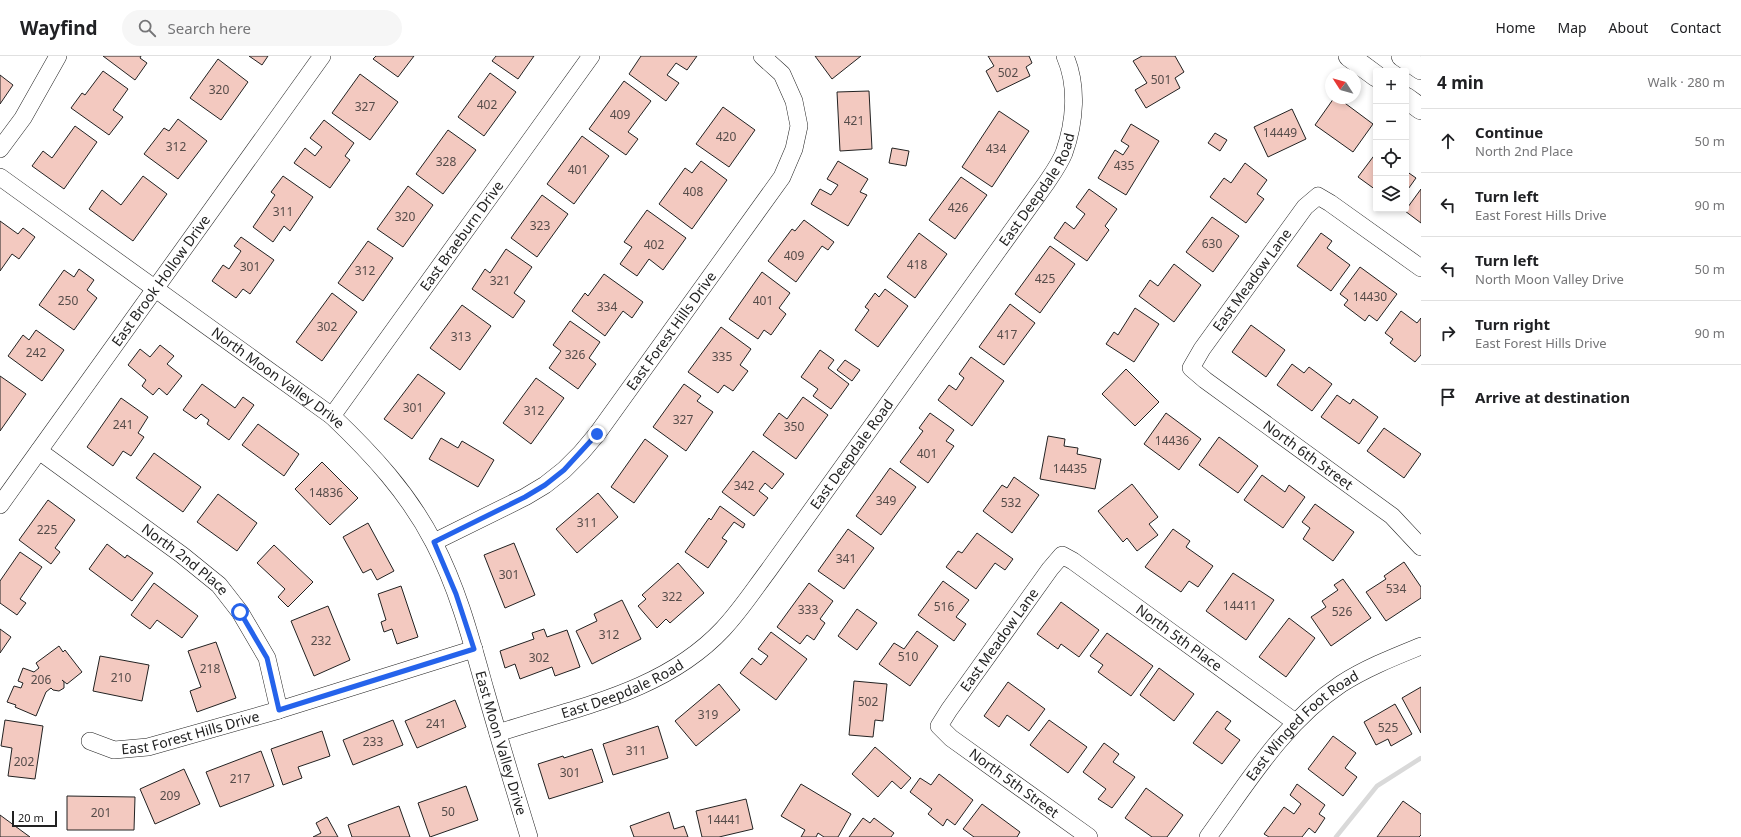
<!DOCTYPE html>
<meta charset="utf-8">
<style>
body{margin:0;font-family:"Noto Sans",sans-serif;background:#f6f6f6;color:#202124}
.controls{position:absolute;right:12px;top:12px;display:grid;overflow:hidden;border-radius:4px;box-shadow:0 2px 6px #0003}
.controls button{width:36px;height:36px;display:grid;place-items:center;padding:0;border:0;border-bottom:1px solid #e0e0e0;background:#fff;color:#202124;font:20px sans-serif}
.compass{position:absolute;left:1325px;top:12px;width:36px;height:36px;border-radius:50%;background:#fff;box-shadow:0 2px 6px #0003;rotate:306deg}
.scale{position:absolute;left:12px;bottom:10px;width:45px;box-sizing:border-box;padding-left:4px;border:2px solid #222;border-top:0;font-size:11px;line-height:14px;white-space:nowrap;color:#222;-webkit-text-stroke:3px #fff;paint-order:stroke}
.stop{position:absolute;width:12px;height:12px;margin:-9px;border:3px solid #2563eb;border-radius:50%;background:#fff}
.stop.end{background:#2563eb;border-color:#fff;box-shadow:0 1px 4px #0008}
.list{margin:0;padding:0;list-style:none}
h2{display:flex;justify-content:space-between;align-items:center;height:52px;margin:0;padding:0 16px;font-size:17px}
h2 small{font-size:13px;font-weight:400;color:#757577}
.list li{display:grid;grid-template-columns:26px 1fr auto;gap:12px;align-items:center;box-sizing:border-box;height:64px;padding:0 16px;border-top:1px solid #e0e0e0}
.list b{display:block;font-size:15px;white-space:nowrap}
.list p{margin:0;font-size:13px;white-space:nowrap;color:#757577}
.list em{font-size:13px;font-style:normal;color:#757577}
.icon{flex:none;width:22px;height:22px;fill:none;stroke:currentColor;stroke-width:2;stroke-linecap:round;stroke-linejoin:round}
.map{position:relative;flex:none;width:1421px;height:781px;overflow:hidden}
header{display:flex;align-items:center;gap:24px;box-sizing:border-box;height:56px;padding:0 20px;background:#fff;border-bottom:1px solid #e0e0e0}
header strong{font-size:19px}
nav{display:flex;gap:22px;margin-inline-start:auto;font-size:14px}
.search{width:280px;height:36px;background:#f6f6f6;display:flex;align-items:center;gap:10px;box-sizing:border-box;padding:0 14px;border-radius:22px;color:#757577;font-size:15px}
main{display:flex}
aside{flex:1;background:#fff}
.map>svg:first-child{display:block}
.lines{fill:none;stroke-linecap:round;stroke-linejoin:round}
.stream{stroke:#d9d9d9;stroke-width:4.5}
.building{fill:#f3c9c0;stroke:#222}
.minor-casing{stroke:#222;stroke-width:18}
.major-casing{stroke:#222;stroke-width:22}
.minor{stroke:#fff;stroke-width:17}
.major{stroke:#fff;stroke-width:21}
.route{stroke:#2563eb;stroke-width:5}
.labels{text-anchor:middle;stroke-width:3;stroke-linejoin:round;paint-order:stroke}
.number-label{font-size:12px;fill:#564c4a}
.street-label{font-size:14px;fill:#222;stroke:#fff}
</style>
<header>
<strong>Wayfind</strong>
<div class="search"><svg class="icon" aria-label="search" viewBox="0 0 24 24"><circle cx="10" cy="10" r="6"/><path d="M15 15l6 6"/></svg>Search here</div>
<nav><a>Home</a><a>Map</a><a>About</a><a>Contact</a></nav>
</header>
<main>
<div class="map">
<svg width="1421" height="781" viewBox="0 0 1421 781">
<rect width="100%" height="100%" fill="#fff"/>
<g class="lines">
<!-- stream -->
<polyline class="stream" points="1336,781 1377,730 1421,702"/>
</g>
<!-- building -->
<g class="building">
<polygon points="103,0 141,0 140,2 147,7 135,24"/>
<polygon points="249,0 268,0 262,9"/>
<polygon points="376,0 414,0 398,21 373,3"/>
<polygon points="496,0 534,0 518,23 492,5"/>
<polygon points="641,0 697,0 687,14 676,7 667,19 679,27 666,45 629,18"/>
<polygon points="815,0 861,0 832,23"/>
<polygon points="988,0 1029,0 1032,7 1026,11 1030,20 997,36 986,15 994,10"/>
<polygon points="1142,0 1175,0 1184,16 1175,22 1180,32 1146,52 1135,34 1147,27 1133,5"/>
<polygon points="218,3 248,26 221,64 190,42"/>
<polygon points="103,15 128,33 113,54 123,61 109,79 71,52 82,37 85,39"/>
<polygon points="490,17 516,36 484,80 458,61"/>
<polygon points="360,18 398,46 370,84 332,57"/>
<polygon points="0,19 13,29 0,48"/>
<polygon points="624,25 651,45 628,76 638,83 626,99 589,73"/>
<polygon points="869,35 872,93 840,95 837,36"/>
<polygon points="1334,42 1338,42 1373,68 1353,96 1315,69"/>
<polygon points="723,51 755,74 729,111 696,88"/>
<polygon points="1292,53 1306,83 1268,101 1254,71"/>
<polygon points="999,55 1029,75 992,131 962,111"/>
<polygon points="178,63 207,85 178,123 144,98 164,72 169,75"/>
<polygon points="324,64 354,87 345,100 350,104 330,132 294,107 305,92 315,100 322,91 310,82"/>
<polygon points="1131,68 1159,85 1126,139 1098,122 1115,94 1123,99 1129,90 1121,85"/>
<polygon points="75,70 97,86 64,133 32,110 43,95 52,102"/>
<polygon points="448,74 476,94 443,138 416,118"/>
<polygon points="1215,77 1227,84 1220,95 1208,87"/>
<polygon points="582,80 609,100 574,148 547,128"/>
<polygon points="892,92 909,95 906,110 889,107"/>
<polygon points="1376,97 1376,134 1358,121"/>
<polygon points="701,105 727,124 692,173 659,148 685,112 692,117"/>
<polygon points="838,105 868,123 860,136 867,139 848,170 811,148 820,133 831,139 838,129 827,123"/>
<polygon points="1245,107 1267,124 1257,138 1264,143 1246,167 1210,141 1224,122 1231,127"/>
<polygon points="1406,115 1416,122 1406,136"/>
<polygon points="143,120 167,138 133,185 89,153 102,134 121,149"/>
<polygon points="283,120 313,141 290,175 284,170 273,186 253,171 275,139 271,136"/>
<polygon points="961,121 987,139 955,183 929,164"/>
<polygon points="408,130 433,149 403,191 377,173"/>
<polygon points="1089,133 1117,153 1105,170 1109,174 1087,205 1054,182 1065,166 1074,173 1085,158 1076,151"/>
<polygon points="1421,133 1421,167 1405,155"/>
<polygon points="542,139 568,158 537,201 511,182"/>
<polygon points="647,154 686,182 663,214 649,203 637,220 620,208 632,191 624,186"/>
<polygon points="1212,161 1239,180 1213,216 1186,196"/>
<polygon points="804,164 834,186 828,194 822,190 796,226 768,205 792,173 795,175"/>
<polygon points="0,165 18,178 23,172 35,181 19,203 12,198 0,215"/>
<polygon points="919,177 947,198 915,242 887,221"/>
<polygon points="1321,177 1332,185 1327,192 1350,209 1331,235 1297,210"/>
<polygon points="241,181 274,204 250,238 243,233 236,242 212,225 223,209 229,213 241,195 234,190"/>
<polygon points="368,185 393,202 363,245 338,227"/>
<polygon points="1050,190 1075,208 1040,257 1015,238"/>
<polygon points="506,193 532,211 514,237 525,245 513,262 472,233 485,213 490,217"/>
<polygon points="1174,208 1201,229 1174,266 1139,240 1150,224 1158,230"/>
<polygon points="1360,211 1397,238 1377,265 1369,259 1365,265 1344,249 1348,244 1340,238"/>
<polygon points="79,213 94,224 87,234 97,242 74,274 39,249 64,214 74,221"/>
<polygon points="762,216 790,237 779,252 786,258 771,279 764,274 758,283 729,263"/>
<polygon points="604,218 643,246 632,262 623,255 605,280 572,255 585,237 588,240"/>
<polygon points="885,233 908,250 878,291 855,274 869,254 865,251 875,237 879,241"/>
<polygon points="332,237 357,256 322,305 296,286"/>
<polygon points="1010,248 1035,267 1004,309 979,291"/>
<polygon points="462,249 491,270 460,314 430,292"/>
<polygon points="1135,252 1159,268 1134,306 1106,288 1114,276 1118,279"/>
<polygon points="1401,255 1417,267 1421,262 1421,299 1415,306 1390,287 1393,283 1385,277"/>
<polygon points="570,265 600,286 589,302 596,308 578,333 549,312 561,295 553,289"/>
<polygon points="1251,269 1285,294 1266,321 1232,296"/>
<polygon points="721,271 751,293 740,309 748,315 733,335 724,329 718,337 688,316"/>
<polygon points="36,274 64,294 42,325 8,300 23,279 29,284"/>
<polygon points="160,289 174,300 167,308 182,320 167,339 159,332 153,339 142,330 146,324 128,309 140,293 150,301"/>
<polygon points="820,294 834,304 828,312 849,328 831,353 813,340 818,333 801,321"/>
<polygon points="971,301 1004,325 972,370 938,344 949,329 956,334 964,322 959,318"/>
<polygon points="845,304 860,314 852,325 837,314"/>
<polygon points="1292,308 1304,317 1309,311 1332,328 1312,355 1277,329"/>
<polygon points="1126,313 1159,346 1135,370 1102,338"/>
<polygon points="418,318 445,337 412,383 384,363"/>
<polygon points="0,320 26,338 0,375"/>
<polygon points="536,322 564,342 531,388 503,367"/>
<polygon points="202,328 235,352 243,341 254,349 229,384 207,368 209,364 201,358 196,363 183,354"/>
<polygon points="684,328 701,340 697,345 713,356 686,395 653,371"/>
<polygon points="1337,339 1350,348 1353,343 1378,361 1359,388 1321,361"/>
<polygon points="803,341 828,359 796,403 763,379 779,357 787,363"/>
<polygon points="121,342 148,361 138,377 144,381 131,400 123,395 113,410 87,391"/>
<polygon points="930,357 954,374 946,385 954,390 928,427 900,406 923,375 919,372"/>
<polygon points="1166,357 1201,383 1179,414 1144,388"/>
<polygon points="258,368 299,398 284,420 242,389"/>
<polygon points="1384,372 1421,398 1404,422 1367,395"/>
<polygon points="1048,380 1065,383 1064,390 1078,392 1077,398 1101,403 1095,433 1040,423"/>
<polygon points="1219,381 1258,410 1238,437 1199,409"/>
<polygon points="441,382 458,392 462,385 494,404 478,431 429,403"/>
<polygon points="645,383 668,400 634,447 611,431"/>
<polygon points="753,395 784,418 772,433 765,427 759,435 768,442 754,460 722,436"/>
<polygon points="154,397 201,431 183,456 136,422"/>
<polygon points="322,406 358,442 330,469 295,433"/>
<polygon points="890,412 916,431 881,479 856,460"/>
<polygon points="1262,419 1285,436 1289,429 1305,441 1283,472 1244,444"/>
<polygon points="1014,421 1039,439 1012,477 983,455 1002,429 1007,432"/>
<polygon points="1132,428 1158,461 1149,468 1158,479 1137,495 1127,482 1123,486 1098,455"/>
<polygon points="598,437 618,461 577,497 556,473"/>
<polygon points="218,438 257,467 237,495 197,466"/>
<polygon points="48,444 75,464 55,492 60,496 51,508 19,484"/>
<polygon points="1315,448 1354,476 1333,505 1303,483 1310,472 1302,466"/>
<polygon points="720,450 745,468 743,472 734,466 722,482 727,485 708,512 685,496 709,462 711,464"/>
<polygon points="368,467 394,515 377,524 371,513 363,517 343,481"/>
<polygon points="848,473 874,492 844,533 818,515"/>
<polygon points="1173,473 1190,485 1186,491 1213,510 1198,531 1189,525 1181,536 1145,511"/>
<polygon points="977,477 1013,503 1005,514 995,507 976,533 946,511 958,495 962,497"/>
<polygon points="514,487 535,539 505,552 484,499"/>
<polygon points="107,488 125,502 127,499 153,517 132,545 89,513"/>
<polygon points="274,489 313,526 288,551 278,541 285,533 257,507"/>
<polygon points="20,496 42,511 20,543 26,547 17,559 0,547 0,525"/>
<polygon points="1404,506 1421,531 1421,542 1386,565 1366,536 1386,523 1384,520"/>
<polygon points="678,507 704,537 670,567 666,563 657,572 638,550 646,543 642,539"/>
<polygon points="1233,517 1274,544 1246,584 1206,555"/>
<polygon points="1343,523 1371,562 1331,590 1311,561 1326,551 1322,545 1338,534 1334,529"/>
<polygon points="943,525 969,544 956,561 966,568 954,585 918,559"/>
<polygon points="154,527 198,560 182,582 157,564 150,573 131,559"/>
<polygon points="809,527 833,545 820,563 825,567 814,584 807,579 800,588 777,571"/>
<polygon points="401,530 418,581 397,588 392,573 384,576 381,566 386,564 378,538"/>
<polygon points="622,544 641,583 592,608 576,575 597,565 594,558"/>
<polygon points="1061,546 1099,574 1079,601 1061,588 1058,593 1037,578"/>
<polygon points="328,550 350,604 314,620 291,565"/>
<polygon points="857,553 877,567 857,594 838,580"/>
<polygon points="1289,562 1315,582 1286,621 1259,601"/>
<polygon points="0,573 11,581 0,597"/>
<polygon points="544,573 547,581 567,574 580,611 555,620 552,611 520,623 515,608 505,612 500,595 534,583 532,577"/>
<polygon points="917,575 938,590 910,630 879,608 894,587 904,593"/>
<polygon points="771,576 807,603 776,644 740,617 752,602 761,609 768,600 758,593"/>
<polygon points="1107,577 1153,610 1131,640 1098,616 1103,609 1090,600"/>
<polygon points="216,586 236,642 197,656 190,635 201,631 188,595"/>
<polygon points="59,590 63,596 65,594 82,616 67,628 62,624 64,626 64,632 59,635 53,634 51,632 46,636 36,660 15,651 16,649 7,646 14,630 21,632 23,627 18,625 23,612 34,616 39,612 36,607"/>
<polygon points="100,600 149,609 142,645 93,635"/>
<polygon points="1159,612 1194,638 1174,665 1140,639"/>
<polygon points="854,625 887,628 883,665 875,664 873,681 849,679"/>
<polygon points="1008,626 1045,653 1029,675 1007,659 999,671 984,660"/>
<polygon points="719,628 740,654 696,690 675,665"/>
<polygon points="1421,631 1421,677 1402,642"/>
<polygon points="455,644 466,671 417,692 405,665"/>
<polygon points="1395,648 1412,678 1391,690 1388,683 1376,689 1364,666"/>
<polygon points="1217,655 1231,665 1225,673 1240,684 1222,708 1193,687"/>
<polygon points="5,664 43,670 35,723 8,720 12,692 1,690"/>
<polygon points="393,664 403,689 353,709 343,684"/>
<polygon points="1049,664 1087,691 1068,717 1030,689"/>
<polygon points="658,670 668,702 613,719 603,688"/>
<polygon points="322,675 330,700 298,711 302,722 283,729 271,693"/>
<polygon points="1333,680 1356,697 1345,712 1357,721 1343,740 1308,713"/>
<polygon points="1104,687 1119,698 1113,706 1135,721 1112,752 1098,743 1106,733 1083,716"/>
<polygon points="875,691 911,722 901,733 892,725 878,741 852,718"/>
<polygon points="592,693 603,726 549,743 538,708 563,700 564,702"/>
<polygon points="261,695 274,730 220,751 206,716"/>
<polygon points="184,713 200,748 155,768 140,733"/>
<polygon points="939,718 973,744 955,769 947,763 943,770 928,758 932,753 910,736 920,722 931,729"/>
<polygon points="801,728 851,758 838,781 824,781 818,777 816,781 801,781 805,774 781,760"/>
<polygon points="1297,728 1325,749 1319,758 1325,762 1315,777 1309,772 1302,781 1269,781 1264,778 1284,751 1294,758 1301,748 1290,739"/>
<polygon points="466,730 478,764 430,781 418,747"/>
<polygon points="1146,732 1183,759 1167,781 1152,781 1125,762"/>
<polygon points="67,740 135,741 134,774 67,774"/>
<polygon points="746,743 753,773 719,781 702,781 696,755"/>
<polygon points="1403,745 1421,758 1421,779 1419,781 1377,781"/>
<polygon points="982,748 1020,776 1017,781 974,781 963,773"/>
<polygon points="399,750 410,781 352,781 348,769"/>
<polygon points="669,756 674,773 684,770 688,781 634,781 630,770"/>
<polygon points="0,759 30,781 0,781"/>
<polygon points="327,761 338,781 313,781 321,777 316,767"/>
<polygon points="863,762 870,767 874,762 894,777 891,781 849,781"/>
</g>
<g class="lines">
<!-- minor casing -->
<g class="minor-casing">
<g id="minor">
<polyline points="0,93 23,62 58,0"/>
<path id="s1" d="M 0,121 L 332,360 C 372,398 409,438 434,487 C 458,533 471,583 485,633 C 499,682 514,732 529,781"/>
<path id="s2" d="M 1421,212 L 1330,147 L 1318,140 L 1305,151 L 1202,293 L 1191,312 L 1205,324 L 1392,460 L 1421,491"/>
<path id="s3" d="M 332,360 L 591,0"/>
<path id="s4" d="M 39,395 L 182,499 L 219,529 L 240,556 L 267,602 L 279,654"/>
<path id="s5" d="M 0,449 L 322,0"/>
<path id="s6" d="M 434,486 L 525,441 L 545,429 L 564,414 L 581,397 L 597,378 L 782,121 L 794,93 L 799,70 L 794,45 L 782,18 L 762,0"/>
<path id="s7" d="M 498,677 C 577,651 664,636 723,573 C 740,555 753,535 768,515 L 1047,126 C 1053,117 1060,107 1064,97 C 1075,66 1078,30 1065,0"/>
<path id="s8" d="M 90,685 L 114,694 L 148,691 L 279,654 L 474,593"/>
<path id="s9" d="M 1089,781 L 951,682 L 939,670 L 949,654 L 1050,513 L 1062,499 L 1073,505 L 1295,666"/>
<path id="s10" d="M 1208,781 C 1248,726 1284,666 1341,628 C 1366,612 1394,601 1421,590"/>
</g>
</g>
<!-- major casing -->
<g class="major-casing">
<g id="major">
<polyline points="1349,0 1376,20"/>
<polyline points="1402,0 1421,13"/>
<polyline points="1406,42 1421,53"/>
</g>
</g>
<!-- minor -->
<use href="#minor" class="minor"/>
<!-- major -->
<use href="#major" class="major"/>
</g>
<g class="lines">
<!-- route -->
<polyline class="route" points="240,556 267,602 279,654 474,593 456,538 434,486 525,441 545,429 564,414 597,378"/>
</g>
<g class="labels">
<!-- number labels -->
<g class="number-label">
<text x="1008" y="21">502</text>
<text x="1161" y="28">501</text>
<text x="219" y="38">320</text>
<text x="487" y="53">402</text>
<text x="365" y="55">327</text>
<text x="620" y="63">409</text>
<text x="854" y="69">421</text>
<text x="1280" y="81">14449</text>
<text x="726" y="85">420</text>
<text x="176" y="95">312</text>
<text x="996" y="97">434</text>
<text x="446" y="110">328</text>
<text x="1124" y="114">435</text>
<text x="578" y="118">401</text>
<text x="693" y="140">408</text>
<text x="958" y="156">426</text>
<text x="283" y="160">311</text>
<text x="405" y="165">320</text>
<text x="540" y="174">323</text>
<text x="1212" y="192">630</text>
<text x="654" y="193">402</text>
<text x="794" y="204">409</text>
<text x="917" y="213">418</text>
<text x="250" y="215">301</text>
<text x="365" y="219">312</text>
<text x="1045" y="227">425</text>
<text x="500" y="229">321</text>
<text x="1370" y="245">14430</text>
<text x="68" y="249">250</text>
<text x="763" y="249">401</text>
<text x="607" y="255">334</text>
<text x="327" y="275">302</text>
<text x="1007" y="283">417</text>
<text x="461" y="285">313</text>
<text x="36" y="301">242</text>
<text x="575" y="303">326</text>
<text x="722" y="305">335</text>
<text x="413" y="356">301</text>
<text x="534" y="359">312</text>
<text x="683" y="368">327</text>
<text x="123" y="373">241</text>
<text x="794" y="375">350</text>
<text x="1172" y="389">14436</text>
<text x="927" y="402">401</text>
<text x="1070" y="417">14435</text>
<text x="744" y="434">342</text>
<text x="326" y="441">14836</text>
<text x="886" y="449">349</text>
<text x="1011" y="451">532</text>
<text x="587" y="471">311</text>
<text x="47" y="478">225</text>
<text x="846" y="507">341</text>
<text x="509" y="523">301</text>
<text x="1396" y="537">534</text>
<text x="672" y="545">322</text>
<text x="1240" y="554">14411</text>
<text x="944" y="555">516</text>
<text x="808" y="558">333</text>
<text x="1342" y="560">526</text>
<text x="609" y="583">312</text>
<text x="321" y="589">232</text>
<text x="908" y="605">510</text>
<text x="539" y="606">302</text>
<text x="210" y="617">218</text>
<text x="121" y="626">210</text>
<text x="41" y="628">206</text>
<text x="868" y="650">502</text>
<text x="708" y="663">319</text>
<text x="436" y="672">241</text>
<text x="1388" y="676">525</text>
<text x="373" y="690">233</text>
<text x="636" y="699">311</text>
<text x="24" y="710">202</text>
<text x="570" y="721">301</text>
<text x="240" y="727">217</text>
<text x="170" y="744">209</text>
<text x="448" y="760">50</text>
<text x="101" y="761">201</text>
<text x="724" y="768">14441</text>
</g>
<!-- street labels -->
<g class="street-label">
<text dy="5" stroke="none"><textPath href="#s7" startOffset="792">East Deepdale Road</textPath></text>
<text dy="5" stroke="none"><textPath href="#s3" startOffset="222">East Braeburn Drive</textPath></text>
<text dy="5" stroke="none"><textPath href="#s5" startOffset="276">East Brook Hollow Drive</textPath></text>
<text transform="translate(1252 224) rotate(-54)" y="5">East Meadow Lane</text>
<text dy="5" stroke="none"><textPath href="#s6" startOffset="325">East Forest Hills Drive</textPath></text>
<text dy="5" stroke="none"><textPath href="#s1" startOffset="343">North Moon Valley Drive</textPath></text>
<text dy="5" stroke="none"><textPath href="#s7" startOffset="468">East Deepdale Road</textPath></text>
<text dy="5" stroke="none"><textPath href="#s2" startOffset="486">North 6th Street</textPath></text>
<text dy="5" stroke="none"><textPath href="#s4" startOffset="182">North 2nd Place</textPath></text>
<text dy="5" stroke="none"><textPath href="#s9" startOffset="541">North 5th Place</textPath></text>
<text dy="5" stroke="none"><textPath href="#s9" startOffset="292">East Meadow Lane</textPath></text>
<text dy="5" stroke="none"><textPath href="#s7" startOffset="132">East Deepdale Road</textPath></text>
<text dy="5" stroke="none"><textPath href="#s10" startOffset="147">East Winged Foot Road</textPath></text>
<text dy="5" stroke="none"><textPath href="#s8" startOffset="104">East Forest Hills Drive</textPath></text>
<text dy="5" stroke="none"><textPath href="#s1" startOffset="784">East Moon Valley Drive</textPath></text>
<text transform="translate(1014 727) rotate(36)" y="5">North 5th Street</text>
</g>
</g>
</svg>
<div class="controls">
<button>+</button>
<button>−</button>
<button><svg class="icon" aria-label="locate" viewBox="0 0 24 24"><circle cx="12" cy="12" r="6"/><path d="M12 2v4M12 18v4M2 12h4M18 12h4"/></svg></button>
<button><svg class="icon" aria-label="layers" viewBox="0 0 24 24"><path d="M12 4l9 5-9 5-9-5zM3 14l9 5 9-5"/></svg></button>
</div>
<svg class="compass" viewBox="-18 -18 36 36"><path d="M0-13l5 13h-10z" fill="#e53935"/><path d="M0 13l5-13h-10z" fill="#757577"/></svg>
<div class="scale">20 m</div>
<div class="stop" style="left:240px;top:556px"></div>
<div class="stop end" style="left:597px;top:378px"></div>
</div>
<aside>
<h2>4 min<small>Walk · 280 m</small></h2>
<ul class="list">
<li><svg class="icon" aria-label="ahead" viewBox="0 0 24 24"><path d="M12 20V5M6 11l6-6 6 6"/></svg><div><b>Continue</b><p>North 2nd Place</p></div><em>50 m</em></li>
<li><svg class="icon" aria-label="left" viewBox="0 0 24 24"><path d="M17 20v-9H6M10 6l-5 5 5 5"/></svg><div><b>Turn left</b><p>East Forest Hills Drive</p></div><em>90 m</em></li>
<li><svg class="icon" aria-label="left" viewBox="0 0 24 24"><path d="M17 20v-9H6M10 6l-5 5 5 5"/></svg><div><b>Turn left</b><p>North Moon Valley Drive</p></div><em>50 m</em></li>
<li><svg class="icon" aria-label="right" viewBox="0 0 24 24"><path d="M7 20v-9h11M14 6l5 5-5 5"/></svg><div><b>Turn right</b><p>East Forest Hills Drive</p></div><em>90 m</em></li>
<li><svg class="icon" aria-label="arrive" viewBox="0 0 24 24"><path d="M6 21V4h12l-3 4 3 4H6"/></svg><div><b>Arrive at destination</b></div></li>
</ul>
</aside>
</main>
